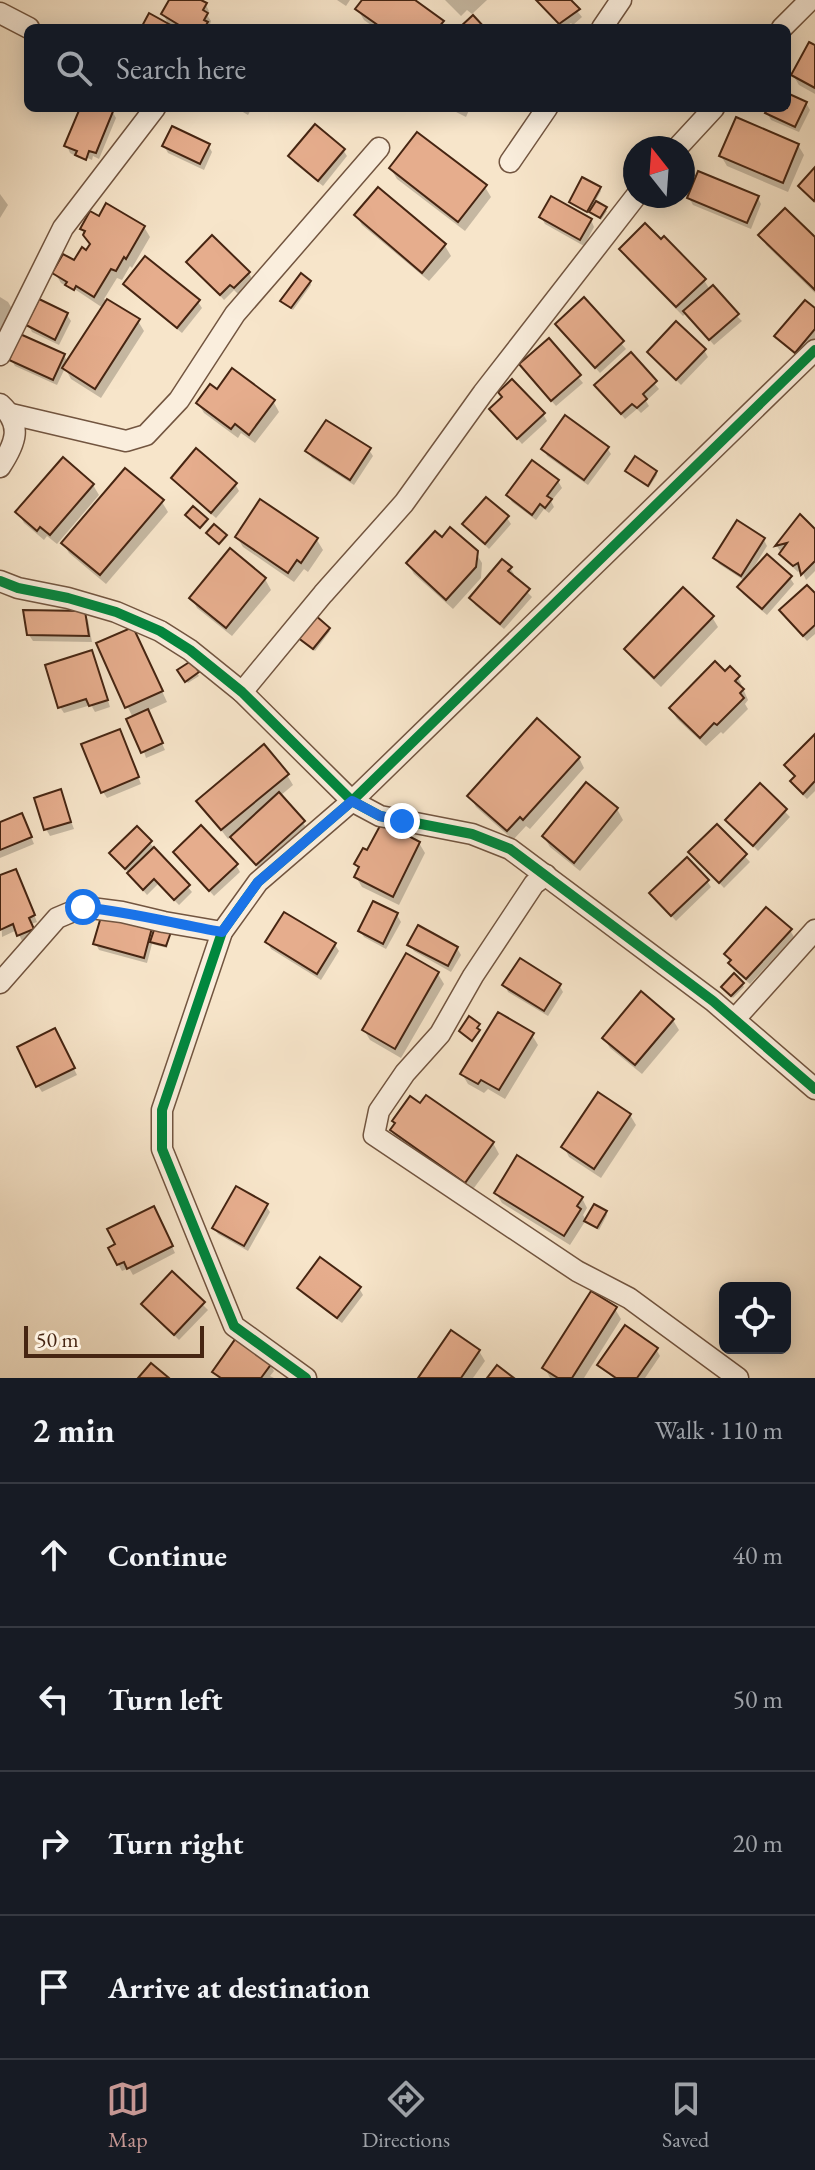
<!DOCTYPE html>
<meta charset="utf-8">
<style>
body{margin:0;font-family:"EB Garamond",serif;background:#20242c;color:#f1f3f6}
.controls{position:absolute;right:24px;bottom:24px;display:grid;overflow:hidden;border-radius:12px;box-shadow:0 4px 20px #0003}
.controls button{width:72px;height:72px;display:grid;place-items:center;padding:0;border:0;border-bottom:2px solid #363941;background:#171b24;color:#f1f3f6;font:40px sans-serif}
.compass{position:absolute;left:623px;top:136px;width:72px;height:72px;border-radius:50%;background:#171b24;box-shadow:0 4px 20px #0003;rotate:343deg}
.scale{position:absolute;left:24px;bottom:20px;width:180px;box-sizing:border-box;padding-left:8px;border:4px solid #462512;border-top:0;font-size:22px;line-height:28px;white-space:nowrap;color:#462512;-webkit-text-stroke:6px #faeedd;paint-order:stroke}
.stop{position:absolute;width:24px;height:24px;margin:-18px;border:6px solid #1a73e8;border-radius:50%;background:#fff}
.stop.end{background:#1a73e8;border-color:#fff;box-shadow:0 2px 8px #0008}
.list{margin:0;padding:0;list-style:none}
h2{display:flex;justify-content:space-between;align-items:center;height:104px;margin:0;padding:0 32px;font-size:34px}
h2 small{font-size:26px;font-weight:400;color:#9ea1a6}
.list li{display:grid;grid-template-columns:52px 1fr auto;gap:24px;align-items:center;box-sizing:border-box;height:144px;padding:0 32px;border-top:2px solid #363941}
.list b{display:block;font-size:30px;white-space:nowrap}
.list em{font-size:26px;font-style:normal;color:#9ea1a6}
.icon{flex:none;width:44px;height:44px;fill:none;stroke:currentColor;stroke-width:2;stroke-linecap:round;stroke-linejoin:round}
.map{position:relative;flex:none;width:815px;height:1378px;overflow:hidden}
.search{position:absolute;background:#171b24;box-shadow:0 4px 20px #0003;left:24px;right:24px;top:24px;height:88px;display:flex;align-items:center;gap:20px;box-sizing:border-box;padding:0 28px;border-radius:12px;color:#9ea1a6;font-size:30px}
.sheet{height:680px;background:#171b24}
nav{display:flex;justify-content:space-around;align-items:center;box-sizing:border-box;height:112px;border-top:2px solid #363941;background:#171b24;font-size:22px;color:#9ea1a6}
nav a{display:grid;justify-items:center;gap:4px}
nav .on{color:#c59692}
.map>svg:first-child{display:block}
.shadow{fill:#0003}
.building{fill:#e6ad8d;stroke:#462512;stroke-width:2}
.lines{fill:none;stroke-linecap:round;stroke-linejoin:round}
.minor-casing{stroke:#725540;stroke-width:23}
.minor{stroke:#faeedd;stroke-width:20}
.cycleway-casing{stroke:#faeedd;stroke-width:15}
.cycleway{stroke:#00873e;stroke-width:10}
.route{stroke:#1a73e8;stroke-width:10}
</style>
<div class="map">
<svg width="815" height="1378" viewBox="0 0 815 1378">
<rect width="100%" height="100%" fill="#f7e5ca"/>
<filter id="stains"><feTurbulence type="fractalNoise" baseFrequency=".0025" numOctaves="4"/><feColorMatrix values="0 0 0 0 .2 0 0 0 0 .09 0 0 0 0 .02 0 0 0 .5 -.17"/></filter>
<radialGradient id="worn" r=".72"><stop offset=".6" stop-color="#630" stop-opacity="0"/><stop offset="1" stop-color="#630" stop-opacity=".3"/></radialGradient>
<!-- shadow -->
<g class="shadow">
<polygon points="171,0 197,0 206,5 209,11 207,15 211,21 209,28 143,28 170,27 163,14"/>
<polygon points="337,0 350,0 346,6"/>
<polygon points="365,0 411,0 442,22 446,28 375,28 364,20 358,10"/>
<polygon points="445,0 487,0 472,14 467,10 461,16"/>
<polygon points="536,0 568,0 582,17 573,25 571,23 563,28"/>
<polygon points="815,48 815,94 799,85 793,75"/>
<polygon points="787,95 806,103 810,110 799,132 771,120 767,113 770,108 787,108"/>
<polygon points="82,108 105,108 112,111 116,118 99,159 93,156 92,160 79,154 79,158 70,153 67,146"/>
<polygon points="236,108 252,108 248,115"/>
<polygon points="448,108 470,108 466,117"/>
<polygon points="208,145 212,152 204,170 168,153 164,146"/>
<polygon points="798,145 804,155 788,192 727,166 721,156"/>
<polygon points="343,150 347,156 323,186 294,163 291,157"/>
<polygon points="391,169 485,187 491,197 465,231 397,179"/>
<polygon points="600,188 601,191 595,202 607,211 601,220 590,210 589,213 571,202"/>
<polygon points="378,189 445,246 451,256 429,281 362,225 356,215"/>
<polygon points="0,194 8,205 0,218"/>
<polygon points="689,198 758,198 761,204 751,229 693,205"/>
<polygon points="541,217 591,220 594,227 584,246 545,224"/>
<polygon points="144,227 150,237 132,268 130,266 122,280 117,278 104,299 138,321 144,331 101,398 71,379 65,368 57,385 15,366 11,359 64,355 68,363 103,308 67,284 69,288 61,283 55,273 75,263 87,252 91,246 82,229"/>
<polygon points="761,235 815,240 815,293 766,245"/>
<polygon points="621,249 704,280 710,290 742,321 714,345 686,313 683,316 627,259"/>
<polygon points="189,262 249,273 252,279 238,294 234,290 224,300"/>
<polygon points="310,282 311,285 293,310 284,303"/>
<polygon points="125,284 198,302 202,308 182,333 129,290"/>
<polygon points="0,297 8,302 14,312 0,334"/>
<polygon points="584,300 626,349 600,373 557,324"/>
<polygon points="815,311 815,340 799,358 776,336"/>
<polygon points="67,315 71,321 59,345 32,332 28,325"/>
<polygon points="548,341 583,383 556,406 525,371"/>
<polygon points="704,350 708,357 681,385 649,352"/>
<polygon points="631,355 659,389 646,401 649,406 641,413 637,409 625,419 601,391"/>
<polygon points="217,392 273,401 279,412 255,443 241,433 238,438 204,413 198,403"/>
<polygon points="492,410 543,414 547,421 522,444"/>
<polygon points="607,448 611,454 588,485 547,456 544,449"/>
<polygon points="369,450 373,456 354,485 312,458 308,451"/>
<polygon points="627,471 656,472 657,475 649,487"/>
<polygon points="173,478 235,484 239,491 216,518 177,484"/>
<polygon points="558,481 562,488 551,501 554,507 549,513 544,509 536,520 512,502 508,495"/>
<polygon points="93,485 99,495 57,544 47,536 44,540 24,523 18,512"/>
<polygon points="162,502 168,512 106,584 69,553 63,543"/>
<polygon points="800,517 815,532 815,571 806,580 801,569 798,572 786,561 782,554 785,549 780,551 777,546"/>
<polygon points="507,518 511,524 489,549 464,524"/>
<polygon points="237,537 317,540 323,550 308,572 304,569 294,582 243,547"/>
<polygon points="442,539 476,553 482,563 481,578 453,609 414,574 408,564"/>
<polygon points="764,540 767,546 754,567 790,578 794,584 767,615 743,594 739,587 745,581 719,564 715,558"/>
<polygon points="230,551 265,579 271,590 232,636 197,608 192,598"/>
<polygon points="510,568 514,574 512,577 532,597 504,629 475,605 472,598"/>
<polygon points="815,596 815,634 807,641 786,616"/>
<polygon points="84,613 88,620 92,642 33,641 29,635"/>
<polygon points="712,617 718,627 661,687 632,659 626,649"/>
<polygon points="328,629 330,631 315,651 301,640"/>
<polygon points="138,639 167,702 147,711 165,750 146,758 133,718 98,644"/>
<polygon points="95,659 110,707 95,712 91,705 64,713 60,707"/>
<polygon points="190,663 199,676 188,683 179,671"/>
<polygon points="725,674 738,677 748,700 745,704 748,709 723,734 721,732 706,746 677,719 671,709"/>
<polygon points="815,736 815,791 807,799 796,788 792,782 796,777 787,766"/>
<polygon points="122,738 141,784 107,798 103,792"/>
<polygon points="579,758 584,768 530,829 526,826 513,840 476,807 470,796"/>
<polygon points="287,775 293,785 280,796 307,828 260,870 232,836 228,839 199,801"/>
<polygon points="760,786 790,817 758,851 728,820"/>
<polygon points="60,792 74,829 50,836 46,829"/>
<polygon points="617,809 623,820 580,871 550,847 544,837"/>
<polygon points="25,822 34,844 0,858 0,824"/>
<polygon points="717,826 750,862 724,888 691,852"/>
<polygon points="137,828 192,892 179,905 158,884 147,895 112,853"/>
<polygon points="419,843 425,853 399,905 362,887 356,877 360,870 357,864"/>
<polygon points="175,852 236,865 240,872 214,896"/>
<polygon points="0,877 19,878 37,922 31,924 36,936 22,941 17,930 2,937"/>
<polygon points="707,881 711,887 676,921 652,894"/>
<polygon points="104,913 170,933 167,948 152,944 147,963 99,950 96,944"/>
<polygon points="397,915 401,922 386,949 364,937 360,931"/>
<polygon points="790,930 794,937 750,984 734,970 727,954"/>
<polygon points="267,942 335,945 339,951 321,980 271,949"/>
<polygon points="410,945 457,948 461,955 451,972 414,951"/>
<polygon points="438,974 444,984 401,1058 370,1040 364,1030"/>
<polygon points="742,984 744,987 733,998 725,990"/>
<polygon points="505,985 559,985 563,992 548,1016 508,992"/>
<polygon points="673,1020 679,1030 642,1074 610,1048 604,1038"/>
<polygon points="532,1035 538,1045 505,1099 488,1089 484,1093 468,1084 462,1074"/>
<polygon points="58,1037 77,1075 42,1092 38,1086"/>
<polygon points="630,1115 636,1125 601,1178 569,1157 564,1147"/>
<polygon points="392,1131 493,1143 499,1154 471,1192 398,1141"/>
<polygon points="496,1193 582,1198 587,1208 583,1215 586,1220 570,1245 502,1203"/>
<polygon points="266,1206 270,1212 248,1251 218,1234 214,1228"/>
<polygon points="606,1213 607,1215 599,1230 586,1221"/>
<polygon points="157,1215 175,1253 133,1275 129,1268 122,1271 110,1249"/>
<polygon points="172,1274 208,1310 179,1340 143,1305"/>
<polygon points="299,1288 359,1288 363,1295 342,1323 303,1294"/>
<polygon points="615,1309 621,1319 584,1378 550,1378 545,1368"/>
<polygon points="656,1349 660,1356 645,1378 613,1378 600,1365"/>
<polygon points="479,1351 485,1361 473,1378 420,1378"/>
<polygon points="270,1364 274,1371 270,1376 274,1378 218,1378 214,1372"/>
</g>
<!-- building -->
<g class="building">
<polygon points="169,0 201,0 207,3 203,10 208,13 204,20 208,22 204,28 184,28 161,14"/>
<polygon points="362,0 415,0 444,21 438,28 382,28 355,9"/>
<polygon points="536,0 571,0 580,9 559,24"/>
<polygon points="149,13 176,28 141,28"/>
<polygon points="473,15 485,28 459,28"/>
<polygon points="809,42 815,45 815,88 791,75"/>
<polygon points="787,93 807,102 795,127 765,113 768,108 787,108"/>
<polygon points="80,108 114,109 96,153 89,151 86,160 75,155 77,151 64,146"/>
<polygon points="736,117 799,144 783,183 719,156"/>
<polygon points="315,124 345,149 318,181 288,156"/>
<polygon points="172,126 210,144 200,164 162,146"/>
<polygon points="417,132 487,185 458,222 389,168"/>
<polygon points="815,167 815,199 814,201 798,186"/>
<polygon points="698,171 759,196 747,223 687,198"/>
<polygon points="582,177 601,187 587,212 569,202"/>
<polygon points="378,187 446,244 422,273 354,215"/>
<polygon points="551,196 592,219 580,240 539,217"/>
<polygon points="596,201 607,207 600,218 589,212"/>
<polygon points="106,203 145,226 126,259 124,257 116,271 111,269 94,297 76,286 74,290 65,285 67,282 52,273 63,254 74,260 82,247 86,250 90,244 83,235 85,231 80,229 90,211 99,216"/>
<polygon points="785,208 815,237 815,290 758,235"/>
<polygon points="645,223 661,239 664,236 706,279 676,307 619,249"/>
<polygon points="212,235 250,272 234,288 230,285 220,295 186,262"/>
<polygon points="145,256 200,300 177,328 123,284"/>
<polygon points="301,273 311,281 291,308 280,301"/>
<polygon points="713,285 739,314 709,340 683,311"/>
<polygon points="584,297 624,341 595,368 555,324"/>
<polygon points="39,299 68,313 55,340 26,325"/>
<polygon points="107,299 140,319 95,389 62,368"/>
<polygon points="805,300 815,308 815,329 795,353 774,336"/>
<polygon points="676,321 706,349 676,380 647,352"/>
<polygon points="20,334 65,354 53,380 9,360"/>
<polygon points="549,338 581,375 551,401 519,364"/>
<polygon points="631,352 657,381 643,394 647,399 637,408 632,404 621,414 594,385"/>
<polygon points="232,368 275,400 249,435 235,424 231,429 196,403 210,384 217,389"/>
<polygon points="512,379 545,413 517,439 489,409 502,397 498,392"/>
<polygon points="565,415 609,447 584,480 541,449"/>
<polygon points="326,420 371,448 350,480 305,451"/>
<polygon points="196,448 237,483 211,513 171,478"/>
<polygon points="635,456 657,471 648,486 625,471"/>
<polygon points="63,457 94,484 50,535 40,527 37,531 15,512"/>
<polygon points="532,460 559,480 547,496 552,499 545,508 540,504 532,515 506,495"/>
<polygon points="125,468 164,500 100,575 61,543"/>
<polygon points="486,497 509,516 485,544 462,524"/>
<polygon points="260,499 318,538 301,563 297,560 288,573 235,537"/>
<polygon points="193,506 208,519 200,528 185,515"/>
<polygon points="800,514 815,529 815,561 801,575 798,563 793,566 779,554 787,543 775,546"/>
<polygon points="737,520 765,538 741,576 713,558"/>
<polygon points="214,524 227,535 219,544 206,533"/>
<polygon points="450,527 478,551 476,567 446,600 406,563 435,531 442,537"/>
<polygon points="230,548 266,578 226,628 189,598"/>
<polygon points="767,554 792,576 762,609 737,587"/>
<polygon points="502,559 512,567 508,571 530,589 500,624 469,598"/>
<polygon points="807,585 815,593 815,625 803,636 779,610"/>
<polygon points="683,587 714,616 654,678 624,649"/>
<polygon points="23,610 85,611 89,636 27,635"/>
<polygon points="315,615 330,628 313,649 297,637"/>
<polygon points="133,627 163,691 125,708 96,643"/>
<polygon points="92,650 108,700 89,706 86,699 58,708 45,665"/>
<polygon points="191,661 199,672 185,682 177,670"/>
<polygon points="715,661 725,671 730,666 740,676 735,681 744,689 740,693 744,698 717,725 714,723 700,738 669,708"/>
<polygon points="148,709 163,743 141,753 126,719"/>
<polygon points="537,718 580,757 523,820 520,817 507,831 467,796"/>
<polygon points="120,729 139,777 101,793 81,744"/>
<polygon points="815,734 815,781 803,794 790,781 795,776 784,765"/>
<polygon points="264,744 289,774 221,830 196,801"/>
<polygon points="586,782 618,808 574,863 542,836"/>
<polygon points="760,783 787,809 753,846 725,820"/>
<polygon points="61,789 71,822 44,830 34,798"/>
<polygon points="279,792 305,821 256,865 230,837"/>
<polygon points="22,813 32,837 0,850 0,822"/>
<polygon points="382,822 420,842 393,897 354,877 359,867 354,864 363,848 367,850"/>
<polygon points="717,824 747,854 719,883 688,852"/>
<polygon points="201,825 238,864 209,891 173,852"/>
<polygon points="137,826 152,841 125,869 109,853"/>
<polygon points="154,847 190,885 174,900 154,879 143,890 127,873"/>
<polygon points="687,857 709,880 671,916 649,893"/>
<polygon points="16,869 35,915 29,918 34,929 17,936 13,924 0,930 0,875"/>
<polygon points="373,901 398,913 383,944 358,931"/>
<polygon points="766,907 792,929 746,979 728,963 731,960 724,954"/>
<polygon points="103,910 153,924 144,958 93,944"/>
<polygon points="284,912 336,943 317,974 265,942"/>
<polygon points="418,925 458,947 448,966 407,945"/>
<polygon points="155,927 171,932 166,946 150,942"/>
<polygon points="406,953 439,972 395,1049 362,1030"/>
<polygon points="520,958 561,984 544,1011 502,985"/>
<polygon points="734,973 744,983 731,996 721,987"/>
<polygon points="641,991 674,1019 635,1065 602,1038"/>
<polygon points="498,1012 534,1033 499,1090 481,1080 478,1084 460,1074"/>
<polygon points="469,1016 480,1024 477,1028 480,1030 472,1041 459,1031"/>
<polygon points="55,1028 75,1068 36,1087 17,1047"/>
<polygon points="598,1092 631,1114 594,1169 561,1147"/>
<polygon points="426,1095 494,1142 465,1183 390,1130 395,1123 392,1121 410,1096 420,1103"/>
<polygon points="517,1155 583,1197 577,1206 581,1209 564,1236 494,1193"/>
<polygon points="236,1186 268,1204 244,1246 212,1228"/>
<polygon points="594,1204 607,1211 597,1228 584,1221"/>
<polygon points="154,1206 173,1246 127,1269 124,1262 117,1265 108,1248 115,1244 107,1229"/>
<polygon points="320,1257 361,1287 337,1318 297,1288"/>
<polygon points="172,1271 205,1302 174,1335 141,1304"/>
<polygon points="591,1291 617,1307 572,1378 558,1378 542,1368"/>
<polygon points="625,1325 658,1348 637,1378 616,1378 597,1365"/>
<polygon points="451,1330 480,1350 461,1378 418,1378"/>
<polygon points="236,1338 272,1363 261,1378 221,1378 212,1372"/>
<polygon points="151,1363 169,1378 138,1378"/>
<polygon points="497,1365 514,1378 487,1378"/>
</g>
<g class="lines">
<!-- minor casing -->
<g class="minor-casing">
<g id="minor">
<polyline points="0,13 29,28"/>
<polyline points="602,28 621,0"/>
<polyline points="782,28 810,0"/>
<polyline points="677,148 714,108"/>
<polyline points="510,162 547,108"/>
<polyline points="0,355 63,228 155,108"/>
<path d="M 0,404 C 23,425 16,443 0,467"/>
<polyline points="11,414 126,441 146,435 179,400 235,314 379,148"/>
<polyline points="0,581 18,588 68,598 116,612 160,631 190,650 242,692 352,801 380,816 472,834 510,849 713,1001 815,1089"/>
<polyline points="242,692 323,594 404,503 483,393 636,196"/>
<polyline points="546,875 534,884 473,976 440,1034 405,1073 379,1111 374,1135 577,1271 629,1298 738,1378"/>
<polyline points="0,983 57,918 83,907 122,912 164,922 222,932"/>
<polyline points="735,1019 815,930"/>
<polyline points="306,1378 234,1326 162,1149 162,1110 222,932 258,882 352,801 815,350"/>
</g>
</g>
<!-- minor -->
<use href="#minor" class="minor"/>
<!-- cycleway casing -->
<g class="cycleway-casing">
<g id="cycleway">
<polyline points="0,581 18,588 68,598 116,612 160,631 190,650 242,692 352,801 380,816 472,834 510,849 713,1001 815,1089"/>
<polyline points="306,1378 234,1326 162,1149 162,1110 222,932 258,882 352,801 815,350"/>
</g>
</g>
<!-- cycleway -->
<use href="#cycleway" class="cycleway"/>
</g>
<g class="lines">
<!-- route -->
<path class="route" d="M 83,907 C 130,912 176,924 222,932 L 258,882 L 352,801 L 380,816 L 402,821"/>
</g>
<rect width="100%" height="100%" filter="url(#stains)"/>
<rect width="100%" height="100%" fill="url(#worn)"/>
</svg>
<div class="controls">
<button><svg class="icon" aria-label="locate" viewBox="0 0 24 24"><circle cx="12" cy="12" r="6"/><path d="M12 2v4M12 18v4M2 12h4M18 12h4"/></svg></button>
</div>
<svg class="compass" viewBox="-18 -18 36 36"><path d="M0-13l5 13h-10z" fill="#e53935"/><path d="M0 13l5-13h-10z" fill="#9ea1a6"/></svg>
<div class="scale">50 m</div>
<div class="stop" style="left:83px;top:907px"></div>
<div class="stop end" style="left:402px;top:821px"></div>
<div class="search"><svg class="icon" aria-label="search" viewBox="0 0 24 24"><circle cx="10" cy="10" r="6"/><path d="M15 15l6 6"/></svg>Search here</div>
</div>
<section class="sheet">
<h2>2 min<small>Walk · 110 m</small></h2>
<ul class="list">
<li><svg class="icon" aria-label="ahead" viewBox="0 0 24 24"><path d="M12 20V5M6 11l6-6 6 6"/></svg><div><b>Continue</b></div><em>40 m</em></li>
<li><svg class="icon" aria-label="left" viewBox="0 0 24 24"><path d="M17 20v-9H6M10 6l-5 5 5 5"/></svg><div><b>Turn left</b></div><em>50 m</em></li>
<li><svg class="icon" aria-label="right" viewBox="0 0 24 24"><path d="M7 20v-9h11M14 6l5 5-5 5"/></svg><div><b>Turn right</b></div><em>20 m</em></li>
<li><svg class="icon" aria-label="arrive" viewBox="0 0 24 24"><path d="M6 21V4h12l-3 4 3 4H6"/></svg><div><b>Arrive at destination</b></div></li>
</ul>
</section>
<nav>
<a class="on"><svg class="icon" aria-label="map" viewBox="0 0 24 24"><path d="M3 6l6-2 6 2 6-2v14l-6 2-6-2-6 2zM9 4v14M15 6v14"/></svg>Map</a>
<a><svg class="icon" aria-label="directions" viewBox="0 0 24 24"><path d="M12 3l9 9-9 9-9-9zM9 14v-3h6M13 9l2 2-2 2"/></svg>Directions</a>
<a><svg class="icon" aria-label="saved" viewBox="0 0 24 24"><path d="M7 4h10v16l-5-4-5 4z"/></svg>Saved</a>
</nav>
